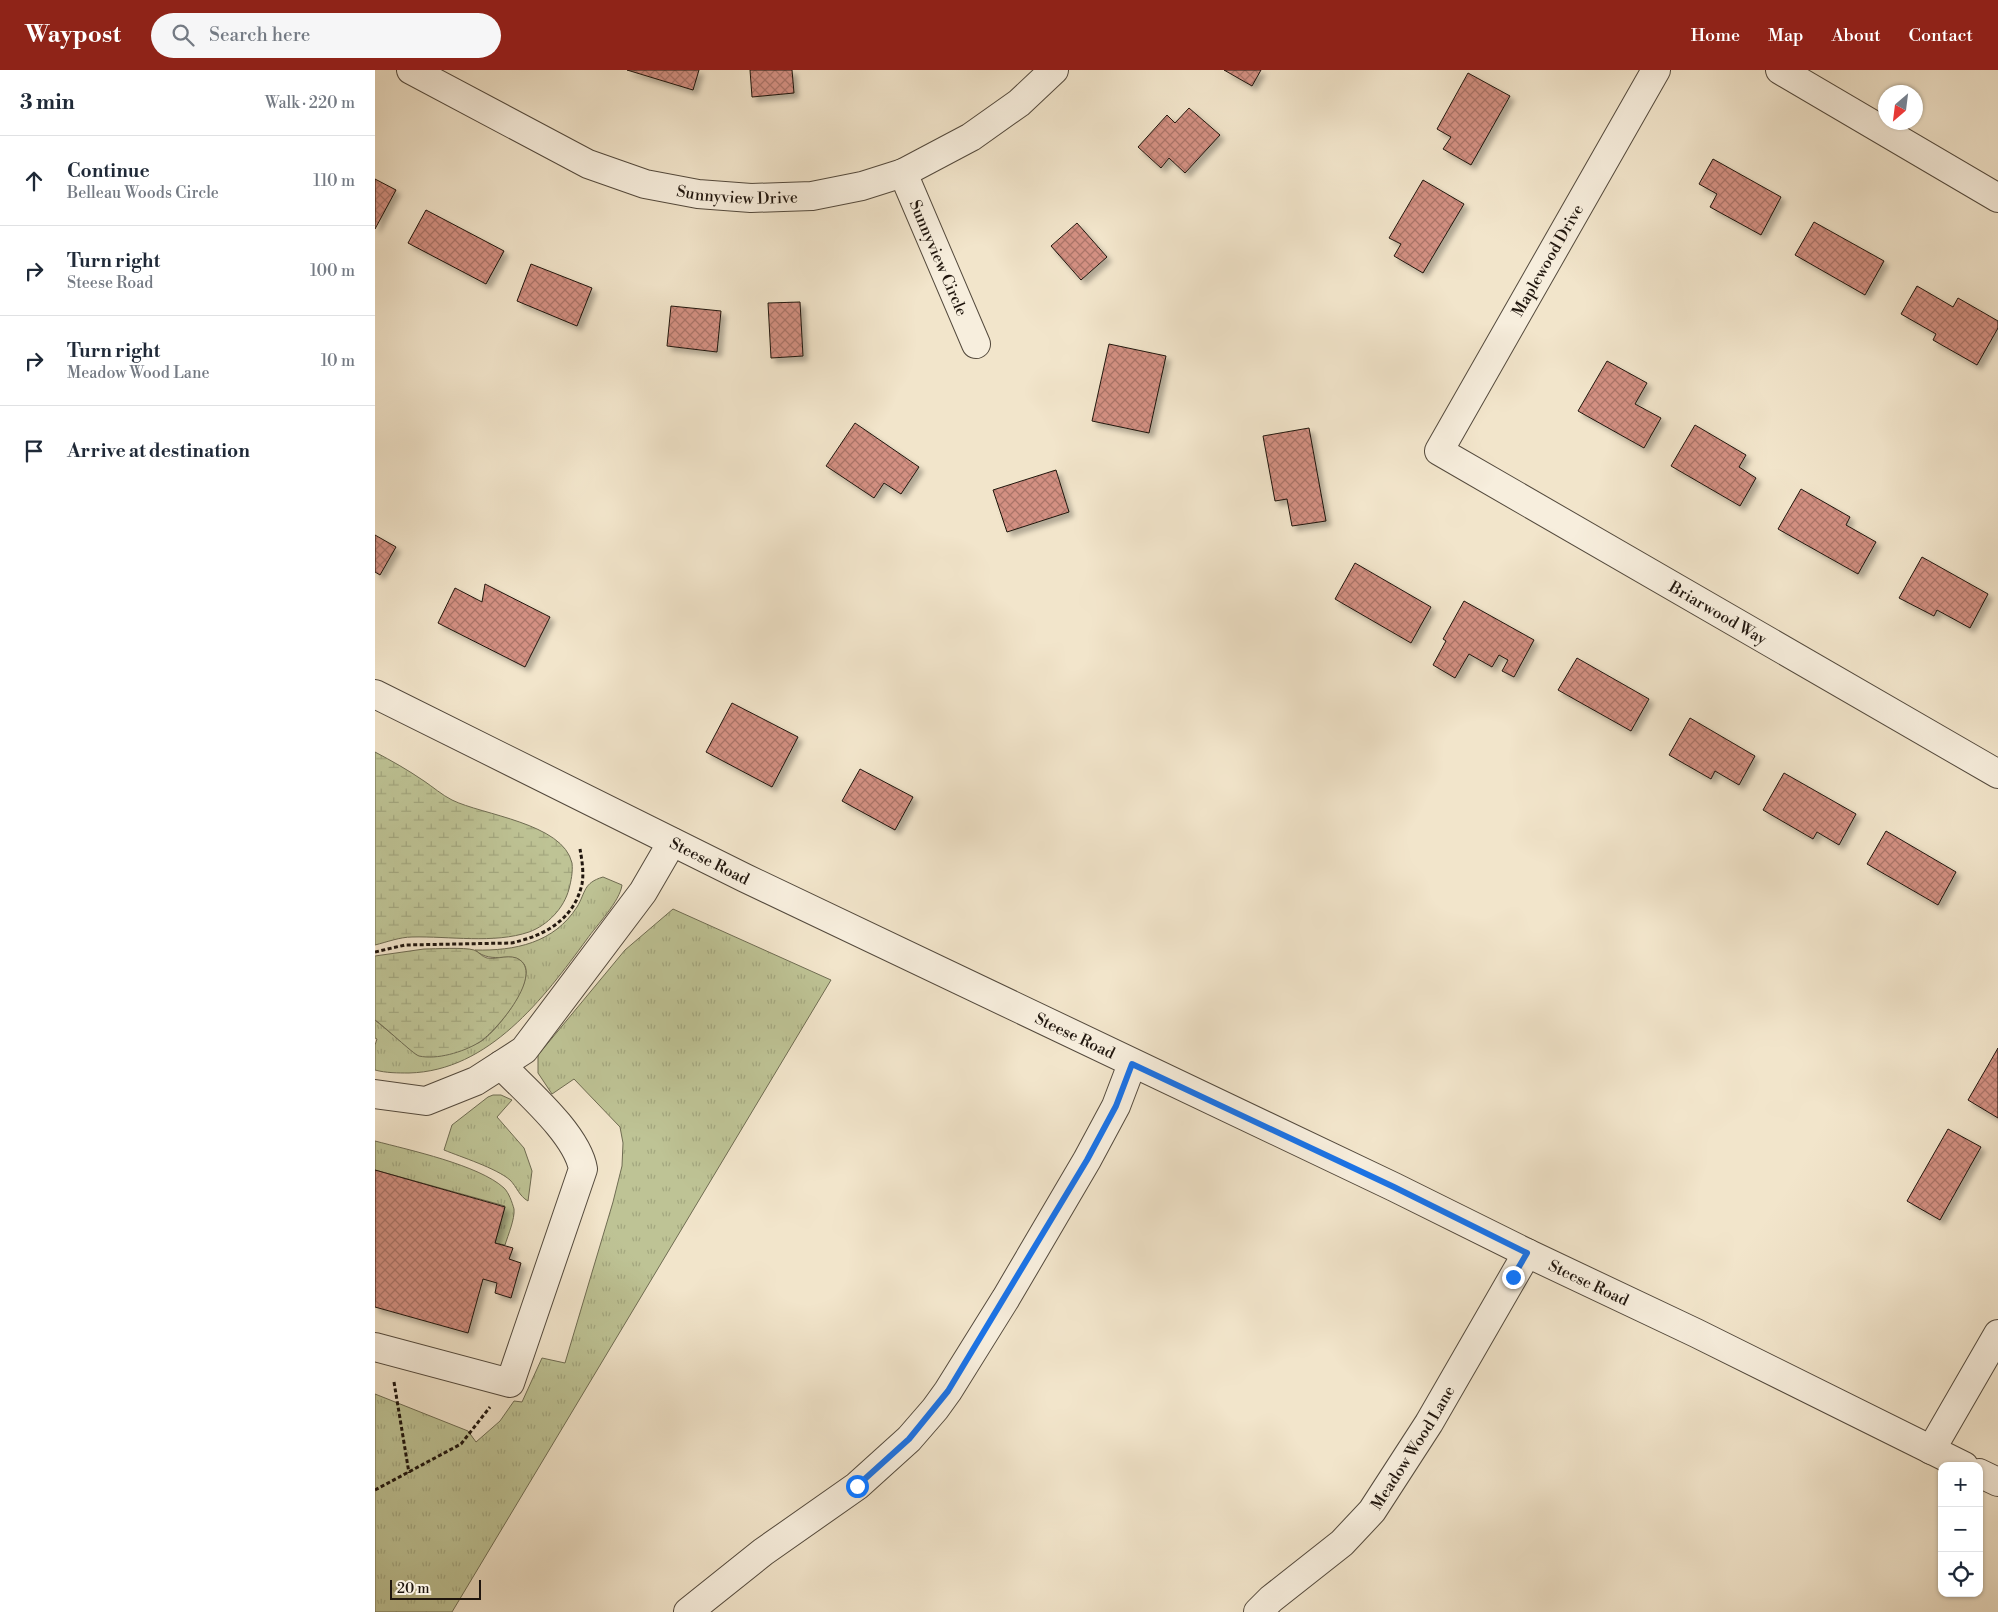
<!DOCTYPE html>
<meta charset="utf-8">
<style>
body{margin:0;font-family:"Libre Bodoni",serif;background:#f6f6f7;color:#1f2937}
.controls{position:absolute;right:15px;bottom:15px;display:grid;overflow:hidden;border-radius:10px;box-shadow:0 1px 4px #0004}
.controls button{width:45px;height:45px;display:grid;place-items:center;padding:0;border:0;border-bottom:1px solid #e0e1e3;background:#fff;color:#1f2937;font:25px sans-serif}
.compass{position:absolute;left:1503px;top:15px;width:45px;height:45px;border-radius:50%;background:#fff;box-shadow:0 1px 4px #0004;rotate:208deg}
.scale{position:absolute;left:15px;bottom:12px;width:91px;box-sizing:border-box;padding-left:5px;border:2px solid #20160e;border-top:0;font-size:14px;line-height:18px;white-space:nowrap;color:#20160e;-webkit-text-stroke:4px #f7eedd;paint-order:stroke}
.stop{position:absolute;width:15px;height:15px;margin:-11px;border:4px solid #1a73e8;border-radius:50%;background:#fff}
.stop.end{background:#1a73e8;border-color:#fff;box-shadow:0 1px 5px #0008}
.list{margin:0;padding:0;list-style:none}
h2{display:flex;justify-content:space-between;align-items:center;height:65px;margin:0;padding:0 20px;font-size:21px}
h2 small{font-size:16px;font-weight:400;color:#747a83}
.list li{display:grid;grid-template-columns:32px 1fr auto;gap:15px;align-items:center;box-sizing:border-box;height:90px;padding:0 20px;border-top:1px solid #e0e1e3}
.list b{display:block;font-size:19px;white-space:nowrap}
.list p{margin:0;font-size:16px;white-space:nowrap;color:#747a83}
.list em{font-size:16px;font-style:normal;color:#747a83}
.icon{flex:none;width:28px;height:28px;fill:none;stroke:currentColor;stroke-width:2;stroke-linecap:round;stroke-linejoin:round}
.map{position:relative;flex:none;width:1623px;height:1542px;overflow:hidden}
header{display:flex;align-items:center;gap:30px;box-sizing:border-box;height:70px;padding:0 25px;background:#8f2418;color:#fff}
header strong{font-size:24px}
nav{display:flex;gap:28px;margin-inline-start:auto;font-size:18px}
.search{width:350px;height:45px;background:#f6f6f7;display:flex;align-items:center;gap:12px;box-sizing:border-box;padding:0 18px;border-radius:28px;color:#747a83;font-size:19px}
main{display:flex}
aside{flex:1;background:#fff}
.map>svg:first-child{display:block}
.grass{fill:url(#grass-tufts);stroke:#6f6c52}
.wetland{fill:url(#wetland-marsh);stroke:#6f6c52}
.building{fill:url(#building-cross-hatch);stroke:#20160e;filter:url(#shadow)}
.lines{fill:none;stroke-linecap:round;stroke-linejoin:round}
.minor-casing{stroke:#544a3d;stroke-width:30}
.path{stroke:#20160e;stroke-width:3;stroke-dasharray:4 2.5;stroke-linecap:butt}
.minor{stroke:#f7eedd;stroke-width:28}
.route{stroke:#1a73e8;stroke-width:6}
.labels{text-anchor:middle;stroke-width:5;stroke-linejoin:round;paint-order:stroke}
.street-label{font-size:16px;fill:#20160e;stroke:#f7eedd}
</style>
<header>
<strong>Waypost</strong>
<div class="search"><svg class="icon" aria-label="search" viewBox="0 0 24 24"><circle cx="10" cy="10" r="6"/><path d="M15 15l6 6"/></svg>Search here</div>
<nav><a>Home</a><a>Map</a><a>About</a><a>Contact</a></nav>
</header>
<main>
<aside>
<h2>3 min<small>Walk · 220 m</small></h2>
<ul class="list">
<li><svg class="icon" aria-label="ahead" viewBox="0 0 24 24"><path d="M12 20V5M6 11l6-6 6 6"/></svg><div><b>Continue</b><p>Belleau Woods Circle</p></div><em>110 m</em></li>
<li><svg class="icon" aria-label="right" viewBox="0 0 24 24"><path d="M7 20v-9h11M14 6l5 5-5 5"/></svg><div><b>Turn right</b><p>Steese Road</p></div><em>100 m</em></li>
<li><svg class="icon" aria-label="right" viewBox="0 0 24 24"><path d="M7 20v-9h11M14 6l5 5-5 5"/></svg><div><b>Turn right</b><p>Meadow Wood Lane</p></div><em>10 m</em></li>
<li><svg class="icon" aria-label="arrive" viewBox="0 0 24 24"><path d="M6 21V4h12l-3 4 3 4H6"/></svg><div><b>Arrive at destination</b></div></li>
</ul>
</aside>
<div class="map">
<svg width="1623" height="1542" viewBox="0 0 1623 1542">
<defs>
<pattern id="grass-tufts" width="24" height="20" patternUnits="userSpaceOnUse" patternTransform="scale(1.25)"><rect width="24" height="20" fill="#bec395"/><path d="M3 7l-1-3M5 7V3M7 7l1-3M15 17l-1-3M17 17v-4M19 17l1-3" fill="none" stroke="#a3a77f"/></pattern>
<pattern id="wetland-marsh" width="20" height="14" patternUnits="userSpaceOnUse" patternTransform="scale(1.25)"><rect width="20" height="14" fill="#bec395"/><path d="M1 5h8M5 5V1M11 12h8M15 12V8" fill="none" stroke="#a3a77f"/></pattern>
<pattern id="building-cross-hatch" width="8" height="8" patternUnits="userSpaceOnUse" patternTransform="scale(1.25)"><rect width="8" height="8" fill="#d39082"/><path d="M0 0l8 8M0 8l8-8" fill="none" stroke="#ab7569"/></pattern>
<filter id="shadow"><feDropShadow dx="4.5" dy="4.5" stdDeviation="2.5" flood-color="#0004"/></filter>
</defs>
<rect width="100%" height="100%" fill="#f2e5cb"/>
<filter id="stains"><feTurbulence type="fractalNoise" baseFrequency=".004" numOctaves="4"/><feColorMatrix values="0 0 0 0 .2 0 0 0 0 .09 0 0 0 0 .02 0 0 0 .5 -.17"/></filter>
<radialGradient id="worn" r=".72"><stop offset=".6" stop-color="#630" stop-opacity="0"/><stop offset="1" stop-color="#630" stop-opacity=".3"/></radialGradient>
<!-- grass -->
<g class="grass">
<path d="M 228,807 L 247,815 C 245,831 222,855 212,869 C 169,928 114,1001 34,1003 C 23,1003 11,1003 0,1000 L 0,975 L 2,969 L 0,968 L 0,950 L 42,985 C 56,983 70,980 84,977 C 90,976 98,975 103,973 C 119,966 161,911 149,894 C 138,879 118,896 100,880 C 140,881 179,873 202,837 C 211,822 208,813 228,807 Z"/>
<polygon points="298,839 456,910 77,1542 0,1542 0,1324 93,1361 101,1372 125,1351 139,1331 147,1332 167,1288 190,1293 238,1132 247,1096 248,1073 245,1057 199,1009 177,1024 163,1003 163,985 250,880"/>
<path d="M 118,1025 L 126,1025 L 137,1030 L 122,1047 L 149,1078 L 157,1101 L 153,1131 C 144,1126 142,1117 135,1110 C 121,1098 86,1087 69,1080 L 77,1055 L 113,1027 Z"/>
<path d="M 0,1071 C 34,1080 104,1095 129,1118 C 134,1123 137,1132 139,1139 C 140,1149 133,1165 130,1175 L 120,1173 L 130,1136 L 0,1100 Z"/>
</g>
<!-- wetland -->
<g class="wetland">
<path d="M 0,682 C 17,691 33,700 49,711 C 58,717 67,725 77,730 C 107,745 188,753 197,793 C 198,802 196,811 194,819 C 189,838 173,855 154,862 C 119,874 74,866 37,867 C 25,867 12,872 0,875 Z"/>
<path d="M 49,879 C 61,879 89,877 99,880 C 103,881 107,887 112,888 C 122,890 136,883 145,890 C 168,907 119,964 103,973 C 88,982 62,990 44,986 C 38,984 9,956 0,950 L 0,886 Z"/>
</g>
<!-- building -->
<g class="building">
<polygon points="252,0 324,0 318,20"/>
<polygon points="375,0 417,0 419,23 377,27"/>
<polygon points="849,0 886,0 877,16"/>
<polygon points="1093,3 1135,26 1096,95 1068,79 1076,67 1062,59"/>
<polygon points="814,38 845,65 810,103 794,88 786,98 763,77 792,45 800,53"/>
<polygon points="1338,89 1406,127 1386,165 1335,137 1342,124 1324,114"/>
<polygon points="0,109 21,120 0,159"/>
<polygon points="1048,110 1089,134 1048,203 1019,186 1026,174 1014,168"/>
<polygon points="51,140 129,181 111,214 33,173"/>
<polygon points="1439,152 1509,191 1490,225 1420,185"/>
<polygon points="702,153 732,187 706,210 676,176"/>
<polygon points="156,194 217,218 202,256 142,231"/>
<polygon points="1542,216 1578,237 1583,228 1623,251 1623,258 1602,295 1558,270 1561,264 1526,244"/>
<polygon points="425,232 428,286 396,288 393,233"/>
<polygon points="296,236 346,241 342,282 292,276"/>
<polygon points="734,274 791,286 774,363 717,351"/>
<polygon points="1232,291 1272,313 1260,334 1286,348 1269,378 1203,341"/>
<polygon points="480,353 544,397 526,424 509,413 499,428 451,396"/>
<polygon points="1320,355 1371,385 1364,397 1381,408 1365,436 1296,396"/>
<polygon points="934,358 951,451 917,456 912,429 900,431 888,366"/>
<polygon points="681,400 694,442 632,462 618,420"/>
<polygon points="1426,419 1475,447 1471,455 1501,472 1483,504 1403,459"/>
<polygon points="0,465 21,477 5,505 0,502"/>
<polygon points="1547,487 1613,524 1595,558 1562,540 1559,546 1524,528"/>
<polygon points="980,493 1056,537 1036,573 960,529"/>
<polygon points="110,514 175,547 150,597 63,553 80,518 107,532"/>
<polygon points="1089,531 1159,570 1139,607 1127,601 1133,590 1124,585 1117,597 1094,584 1080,608 1058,595 1071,571 1068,569"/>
<polygon points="1202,588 1274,629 1256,661 1183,620"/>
<polygon points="357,633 423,667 397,717 331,682"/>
<polygon points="1315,648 1380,686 1364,715 1340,701 1336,709 1294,685"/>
<polygon points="485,699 538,727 520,760 467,731"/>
<polygon points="1409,703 1481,744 1464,775 1442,762 1438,769 1388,740"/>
<polygon points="1511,761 1581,802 1563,835 1492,794"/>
<polygon points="1623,978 1623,1048 1593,1030"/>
<polygon points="1573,1059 1606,1077 1565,1150 1532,1131"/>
<polygon points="0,1100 130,1137 120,1173 138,1178 134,1189 146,1193 136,1228 120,1223 122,1213 108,1209 93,1263 0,1237"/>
</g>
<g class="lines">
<!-- minor casing -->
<g class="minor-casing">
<g id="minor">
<path id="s1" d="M 36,0 L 213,94 L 270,114 L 323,124 L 376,128 L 437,126 L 487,116 L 528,103 L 596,67 L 644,33 L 679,0"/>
<path id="s2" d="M 1281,0 L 1064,381 L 1623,704"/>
<polyline points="1405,0 1623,128"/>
<path id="s3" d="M 528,103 L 601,274"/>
<path id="s4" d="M 0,624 L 370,808 L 1019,1117 L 1152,1183 L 1321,1263 L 1589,1396"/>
<polyline points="0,1024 51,1031 101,1011 149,980 268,822 297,772"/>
<path d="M 0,1277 L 135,1313 L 208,1099 C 202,1064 151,1021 126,995"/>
<polyline points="1556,1380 1623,1264"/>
<polyline points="1604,1403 1623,1412"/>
<polyline points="313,1542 388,1482 482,1416 534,1369 560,1339 573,1321 631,1228 712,1090 741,1036 757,994"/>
<path id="s5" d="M 883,1542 L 896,1529 L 967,1473 L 997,1441 L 1054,1353 L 1152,1183"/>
</g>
</g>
<!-- path -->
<g class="path">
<path d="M 0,882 L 30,875 L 136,873 C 169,866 199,850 207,814 C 209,803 207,790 205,779"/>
<polyline points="19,1312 34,1403"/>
<polyline points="0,1420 86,1374 115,1337"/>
</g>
<!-- minor -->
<use href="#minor" class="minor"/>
</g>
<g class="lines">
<!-- route -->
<polyline class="route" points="482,1416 534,1369 573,1321 712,1090 741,1036 757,994 1019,1117 1152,1183 1138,1207"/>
</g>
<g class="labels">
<!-- street labels -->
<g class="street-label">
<text dy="6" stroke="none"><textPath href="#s1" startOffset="354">Sunnyview Drive</textPath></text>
<text dy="6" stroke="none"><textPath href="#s3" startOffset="92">Sunnyview Circle</textPath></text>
<text transform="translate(1172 190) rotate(-60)" y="6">Maplewood Drive</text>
<text dy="6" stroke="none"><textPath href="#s2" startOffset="761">Briarwood Way</textPath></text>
<text dy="6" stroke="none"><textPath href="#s4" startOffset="374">Steese Road</textPath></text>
<text dy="6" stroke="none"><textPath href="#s4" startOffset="779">Steese Road</textPath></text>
<text dy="6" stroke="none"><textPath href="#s4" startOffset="1349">Steese Road</textPath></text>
<text dy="6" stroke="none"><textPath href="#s5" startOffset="228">Meadow Wood Lane</textPath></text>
</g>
</g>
<rect width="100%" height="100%" filter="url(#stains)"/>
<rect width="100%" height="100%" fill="url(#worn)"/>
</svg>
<div class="controls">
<button>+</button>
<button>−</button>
<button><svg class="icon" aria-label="locate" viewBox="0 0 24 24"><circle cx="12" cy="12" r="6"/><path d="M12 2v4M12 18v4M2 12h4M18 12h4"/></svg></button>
</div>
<svg class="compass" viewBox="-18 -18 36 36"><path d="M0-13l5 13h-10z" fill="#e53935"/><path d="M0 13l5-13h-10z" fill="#747a83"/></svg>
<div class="scale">20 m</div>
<div class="stop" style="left:482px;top:1416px"></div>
<div class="stop end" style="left:1138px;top:1207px"></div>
</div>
</main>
